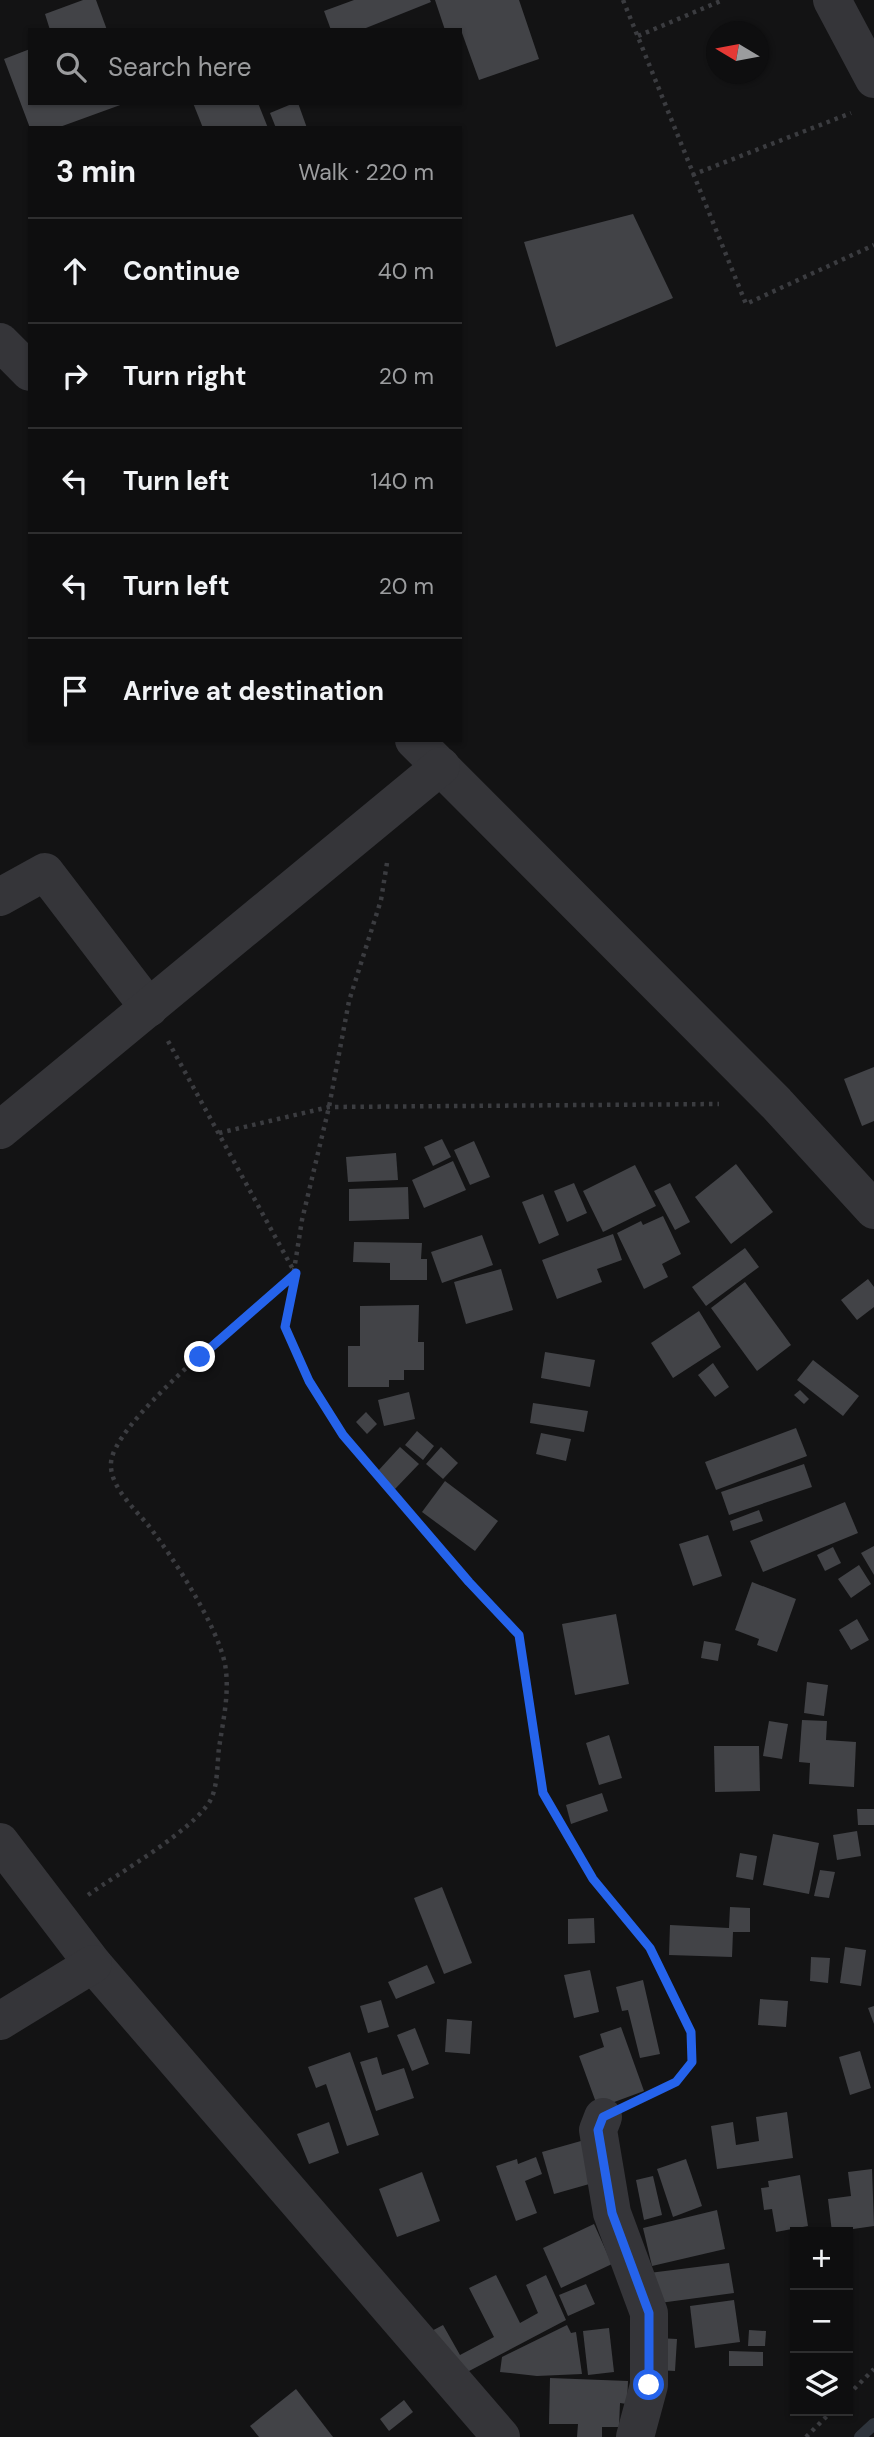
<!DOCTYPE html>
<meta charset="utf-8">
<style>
body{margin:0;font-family:"DM Sans",sans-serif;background:#1c1c1d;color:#f1f3f6}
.controls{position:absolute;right:21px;bottom:21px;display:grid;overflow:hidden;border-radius:0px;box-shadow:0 2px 5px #0004}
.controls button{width:63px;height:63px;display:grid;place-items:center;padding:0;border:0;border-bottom:2px solid #2e2e2f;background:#0e0e0f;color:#f1f3f6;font:35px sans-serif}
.compass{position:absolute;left:706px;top:21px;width:63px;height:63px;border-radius:50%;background:#0e0e0f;box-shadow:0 2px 5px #0004;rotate:280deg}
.stop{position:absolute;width:21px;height:21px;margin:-16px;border:5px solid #2563eb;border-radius:50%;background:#fff}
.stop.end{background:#2563eb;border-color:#fff;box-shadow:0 2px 7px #0008}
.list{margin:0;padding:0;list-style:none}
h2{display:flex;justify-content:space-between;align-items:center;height:91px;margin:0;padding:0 28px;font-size:30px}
h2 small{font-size:23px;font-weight:400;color:#9b9c9e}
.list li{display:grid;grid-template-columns:46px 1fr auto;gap:21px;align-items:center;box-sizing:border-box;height:105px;padding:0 28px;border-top:2px solid #2e2e2f}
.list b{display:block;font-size:26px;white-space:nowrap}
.list em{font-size:23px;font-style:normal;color:#9b9c9e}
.icon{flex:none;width:38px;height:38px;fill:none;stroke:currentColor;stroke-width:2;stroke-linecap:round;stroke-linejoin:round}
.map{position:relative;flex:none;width:874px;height:2437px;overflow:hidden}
.search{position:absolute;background:#0e0e0f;box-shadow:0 2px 5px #0004;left:28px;top:28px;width:434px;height:77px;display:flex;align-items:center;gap:18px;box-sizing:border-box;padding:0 24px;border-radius:0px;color:#9b9c9e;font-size:26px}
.panel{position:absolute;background:#0e0e0f;box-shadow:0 2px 5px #0004;left:28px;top:126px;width:434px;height:616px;border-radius:0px}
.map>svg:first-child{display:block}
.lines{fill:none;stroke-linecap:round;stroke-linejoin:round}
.stream{stroke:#2e343c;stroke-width:12}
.building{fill:#424347}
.path{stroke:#3b3c40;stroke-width:4.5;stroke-dasharray:3.5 5;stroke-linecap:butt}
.minor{stroke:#353539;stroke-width:38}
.route{stroke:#2563eb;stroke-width:9}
</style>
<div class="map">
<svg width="874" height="2437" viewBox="0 0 874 2437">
<rect width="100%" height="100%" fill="#131314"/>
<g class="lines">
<!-- stream -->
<polyline class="stream" points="860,2437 874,2424"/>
</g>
<!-- building -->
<g class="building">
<polygon points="83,0 96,0 107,30 50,30 45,14"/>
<polygon points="354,0 430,0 431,2 361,30 331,30 324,11"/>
<polygon points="435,0 519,0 539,59 479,80 462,33 460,36 460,30 445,30"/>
<polygon points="30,49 30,103 123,104 57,128 30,128 4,59"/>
<polygon points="193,103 258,103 268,128 203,128"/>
<polygon points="294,103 298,103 307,128 276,128 270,113"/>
<polygon points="633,214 673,298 556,347 524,242"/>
<polygon points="874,1067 874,1121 862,1126 844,1079"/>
<polygon points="442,1139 451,1157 433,1166 424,1147"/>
<polygon points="474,1141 490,1177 470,1185 454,1150"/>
<polygon points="396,1153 398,1180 348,1182 346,1157"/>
<polygon points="453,1161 466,1190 424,1208 412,1180"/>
<polygon points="736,1164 773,1212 731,1244 695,1197"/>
<polygon points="635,1165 656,1206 603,1232 583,1191"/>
<polygon points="574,1183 587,1213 567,1222 554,1191"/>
<polygon points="670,1183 690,1222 675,1230 654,1191"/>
<polygon points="408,1187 409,1219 349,1221 349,1189"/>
<polygon points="543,1194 559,1235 539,1244 522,1202"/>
<polygon points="663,1216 681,1254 662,1264 668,1277 644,1289 617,1233 641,1221 643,1225"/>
<polygon points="613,1234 622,1260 597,1269 602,1282 557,1299 542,1260"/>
<polygon points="482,1235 493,1265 442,1283 431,1252"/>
<polygon points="354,1242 422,1243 421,1259 427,1259 427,1280 390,1280 390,1263 353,1262"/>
<polygon points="745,1248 759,1267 706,1306 692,1287"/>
<polygon points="501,1269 513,1310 466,1324 454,1282"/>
<polygon points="868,1279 874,1287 874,1307 857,1320 841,1300"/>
<polygon points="745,1282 791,1345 757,1371 711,1308"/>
<polygon points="419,1305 418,1342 424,1342 424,1370 404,1370 404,1380 389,1380 389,1387 348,1387 348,1346 360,1346 360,1306"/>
<polygon points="699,1311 721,1347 673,1378 651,1343"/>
<polygon points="545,1352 595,1360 590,1387 541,1378"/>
<polygon points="813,1360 859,1396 843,1416 797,1380"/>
<polygon points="713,1363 729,1387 715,1397 698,1375"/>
<polygon points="800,1390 809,1399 804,1404 794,1395"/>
<polygon points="409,1392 415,1419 384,1426 378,1400"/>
<polygon points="533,1403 588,1411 584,1432 530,1423"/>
<polygon points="366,1412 377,1424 367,1434 356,1422"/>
<polygon points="796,1428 807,1456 716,1490 705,1462"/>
<polygon points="417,1431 434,1446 423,1460 405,1445"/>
<polygon points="541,1433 571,1439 566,1461 536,1454"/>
<polygon points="400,1447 419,1464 395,1489 377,1472"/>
<polygon points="441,1447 458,1463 443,1479 426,1464"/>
<polygon points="804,1464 812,1487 729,1515 721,1492"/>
<polygon points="445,1481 498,1521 475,1551 422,1512"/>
<polygon points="845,1502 858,1533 763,1572 750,1541"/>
<polygon points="759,1510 763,1521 733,1531 730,1521"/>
<polygon points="708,1535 722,1576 693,1586 679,1544"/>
<polygon points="874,1546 874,1575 861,1553"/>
<polygon points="833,1547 841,1563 825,1571 817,1555"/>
<polygon points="859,1565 871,1584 851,1598 838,1579"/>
<polygon points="752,1582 796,1599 777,1652 757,1645 759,1639 735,1630"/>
<polygon points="616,1614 629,1684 575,1695 562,1624"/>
<polygon points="857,1619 869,1640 851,1650 839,1630"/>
<polygon points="704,1641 721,1644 718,1661 701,1658"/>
<polygon points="807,1682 828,1685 824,1716 804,1713"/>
<polygon points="802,1720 827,1721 826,1740 856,1742 854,1787 809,1784 810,1763 799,1762"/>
<polygon points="769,1721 788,1724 782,1759 763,1756"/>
<polygon points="609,1735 622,1778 599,1785 586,1743"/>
<polygon points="714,1746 759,1746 760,1791 715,1792"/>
<polygon points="602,1793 608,1811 571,1824 566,1805"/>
<polygon points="857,1809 874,1809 874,1825 858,1825"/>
<polygon points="857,1831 861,1856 837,1860 833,1835"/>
<polygon points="773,1834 819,1843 809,1894 763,1885"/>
<polygon points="740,1853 757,1856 753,1880 736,1877"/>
<polygon points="820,1870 835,1872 829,1898 814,1896"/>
<polygon points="442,1887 472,1963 444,1974 414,1898"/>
<polygon points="730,1907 750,1908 750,1932 733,1932 732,1957 669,1955 670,1925 729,1928"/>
<polygon points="594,1918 595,1943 568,1944 568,1919"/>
<polygon points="845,1947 866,1950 861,1986 840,1983"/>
<polygon points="811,1957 830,1958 828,1983 810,1981"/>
<polygon points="427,1965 435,1983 396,1999 388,1982"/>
<polygon points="590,1970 599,2012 574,2018 564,1975"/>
<polygon points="643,1980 660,2054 640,2058 628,2010 622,2011 616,1987"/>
<polygon points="760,1999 788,2001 786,2027 758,2025"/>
<polygon points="381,2000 389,2027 368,2033 360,2006"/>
<polygon points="874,2006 874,2024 868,2008"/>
<polygon points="447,2019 472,2021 470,2054 445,2052"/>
<polygon points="621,2027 644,2091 598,2108 579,2056 604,2047 600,2034"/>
<polygon points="415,2028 429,2064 412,2071 397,2035"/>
<polygon points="860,2051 871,2088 850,2095 839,2057"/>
<polygon points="350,2052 379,2135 347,2146 326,2084 316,2088 308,2067"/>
<polygon points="377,2057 382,2075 404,2068 414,2098 376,2111 360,2062"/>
<polygon points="787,2112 793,2158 717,2169 711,2126 733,2122 736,2145 759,2141 756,2117"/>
<polygon points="329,2122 339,2153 309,2164 297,2134"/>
<polygon points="588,2139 600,2181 554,2194 542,2152"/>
<polygon points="536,2157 542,2174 525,2181 537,2213 516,2221 496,2166 517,2159 518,2164"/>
<polygon points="686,2159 702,2206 673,2217 657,2169"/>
<polygon points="872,2169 874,2226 832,2232 828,2199 851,2196 848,2172"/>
<polygon points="422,2172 440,2221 397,2237 379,2189"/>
<polygon points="800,2175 808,2226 776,2232 772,2209 764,2210 761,2188 769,2187 768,2181"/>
<polygon points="653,2176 662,2215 644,2220 636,2180"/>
<polygon points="717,2210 725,2249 652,2266 643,2228"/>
<polygon points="594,2224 612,2264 561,2288 543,2248"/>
<polygon points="729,2263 734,2293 652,2304 649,2273"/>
<polygon points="496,2275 520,2323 538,2313 526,2285 546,2275 566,2320 452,2380 426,2334 443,2325 460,2355 494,2337 469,2288"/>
<polygon points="586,2284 595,2304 568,2316 559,2295"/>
<polygon points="734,2300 740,2342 695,2348 690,2306"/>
<polygon points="567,2325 571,2333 576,2332 582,2374 537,2376 500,2372 502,2357"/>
<polygon points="609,2328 614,2372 588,2375 583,2331"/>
<polygon points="749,2330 766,2331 765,2346 748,2346"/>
<polygon points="658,2338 677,2339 675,2371 656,2370"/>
<polygon points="729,2351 763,2352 763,2366 729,2366"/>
<polygon points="550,2378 628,2381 627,2404 620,2403 619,2427 602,2427 602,2437 577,2437 578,2424 549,2424"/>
<polygon points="296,2389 333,2437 259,2437 250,2426"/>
<polygon points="404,2400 413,2412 389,2431 380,2419"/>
</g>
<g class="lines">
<!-- path -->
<g class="path">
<polyline points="623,0 746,304 874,245"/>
<polyline points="638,36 723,0"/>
<polyline points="692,175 851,113"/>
<polyline points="387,863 381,900 349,1001 329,1107 302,1220 285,1327 309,1381 343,1435 469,1582 519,1635 543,1792 593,1879 650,1948 691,2032 692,2062 676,2083 638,2099"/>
<polyline points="168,1041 295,1273"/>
<polyline points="219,1133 329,1107 719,1104"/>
<path d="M 88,1895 C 119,1873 192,1831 210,1801 C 218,1787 217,1764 219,1748 C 223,1721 230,1692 225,1664 C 217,1625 173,1557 148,1525 C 133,1507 105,1482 112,1457 C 126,1410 254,1310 295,1274"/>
<polyline points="848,2395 874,2369"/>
<polyline points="806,2437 832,2411"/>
</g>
<!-- minor -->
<g class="minor">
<polyline points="832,0 874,79"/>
<polyline points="0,342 30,372"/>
<polyline points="414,740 776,1103 874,1210"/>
<polyline points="0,897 45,872 149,1008"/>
<polyline points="0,1130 441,766"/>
<polyline points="0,1842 93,1964 501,2437"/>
<polyline points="0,2021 93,1964"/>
<polyline points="603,2117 598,2130 612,2213 649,2313 649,2385 635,2437"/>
</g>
</g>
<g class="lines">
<!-- route -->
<polyline class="route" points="200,1357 296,1273 285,1327 309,1381 343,1435 469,1582 519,1635 543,1793 593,1879 650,1948 691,2032 692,2062 676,2082 603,2117 598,2130 612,2213 649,2313 649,2385"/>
</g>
</svg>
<div class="controls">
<button>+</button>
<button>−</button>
<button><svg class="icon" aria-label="layers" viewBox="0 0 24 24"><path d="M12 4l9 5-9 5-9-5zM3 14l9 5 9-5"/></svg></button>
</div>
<svg class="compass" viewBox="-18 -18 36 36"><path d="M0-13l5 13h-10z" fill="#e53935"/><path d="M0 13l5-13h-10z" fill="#9b9c9e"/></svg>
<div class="stop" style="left:649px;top:2385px"></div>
<div class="stop end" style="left:200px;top:1357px"></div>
<div class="search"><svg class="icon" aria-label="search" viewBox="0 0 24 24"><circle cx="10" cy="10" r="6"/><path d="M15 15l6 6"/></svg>Search here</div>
<section class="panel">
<h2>3 min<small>Walk · 220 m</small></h2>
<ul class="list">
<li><svg class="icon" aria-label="ahead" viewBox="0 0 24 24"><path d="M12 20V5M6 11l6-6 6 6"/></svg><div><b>Continue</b></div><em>40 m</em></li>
<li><svg class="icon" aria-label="right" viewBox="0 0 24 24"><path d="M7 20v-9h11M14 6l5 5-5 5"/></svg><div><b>Turn right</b></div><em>20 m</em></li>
<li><svg class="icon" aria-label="left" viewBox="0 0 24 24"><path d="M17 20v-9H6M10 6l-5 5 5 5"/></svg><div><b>Turn left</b></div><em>140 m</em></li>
<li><svg class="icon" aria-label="left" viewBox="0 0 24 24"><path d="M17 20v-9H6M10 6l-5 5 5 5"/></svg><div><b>Turn left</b></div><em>20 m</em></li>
<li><svg class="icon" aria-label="arrive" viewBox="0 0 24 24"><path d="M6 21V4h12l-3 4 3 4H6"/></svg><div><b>Arrive at destination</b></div></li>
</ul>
</section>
</div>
